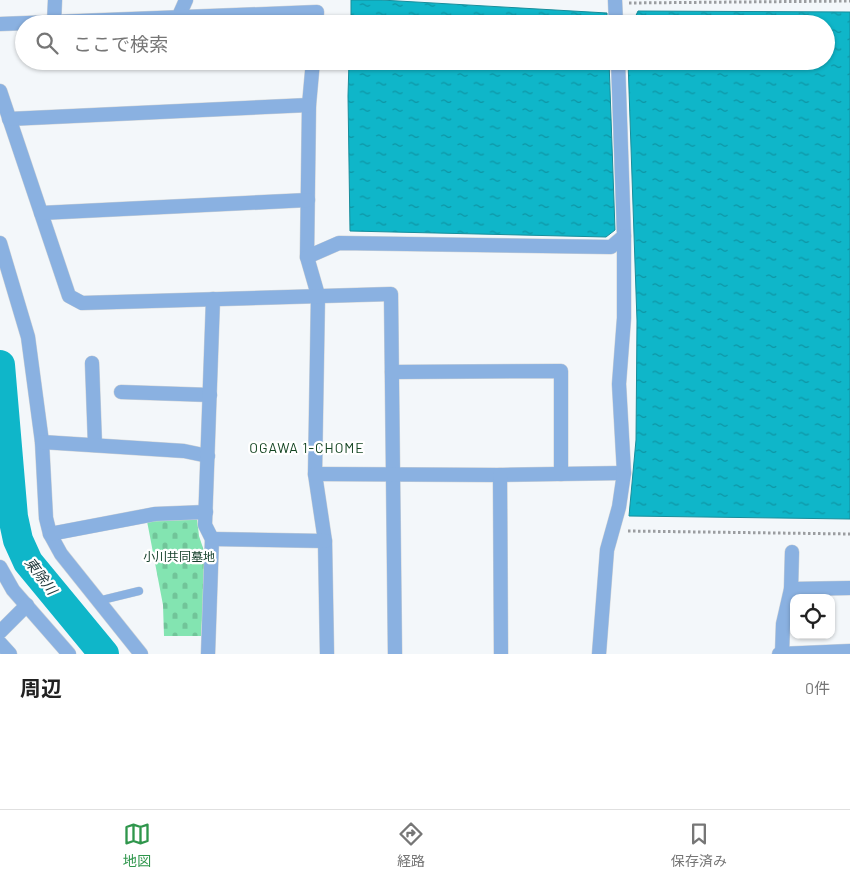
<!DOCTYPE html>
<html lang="ja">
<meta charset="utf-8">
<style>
body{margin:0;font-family:Barlow,"Noto Sans JP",sans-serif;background:#f6f6f6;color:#222}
.controls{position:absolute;right:15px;bottom:15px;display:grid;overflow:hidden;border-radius:10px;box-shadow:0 1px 4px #0004}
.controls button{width:45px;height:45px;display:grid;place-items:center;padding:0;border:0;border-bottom:1px solid #e0e0e0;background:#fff;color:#222;font:25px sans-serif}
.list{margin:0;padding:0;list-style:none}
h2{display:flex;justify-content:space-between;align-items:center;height:65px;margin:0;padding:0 20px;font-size:21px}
h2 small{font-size:16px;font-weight:400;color:#767676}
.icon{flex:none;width:28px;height:28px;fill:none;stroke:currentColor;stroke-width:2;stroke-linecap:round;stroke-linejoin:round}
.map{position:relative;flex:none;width:850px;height:654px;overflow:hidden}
.search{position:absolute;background:#fff;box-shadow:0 1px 4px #0004;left:15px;right:15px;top:15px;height:55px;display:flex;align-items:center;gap:12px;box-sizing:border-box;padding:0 18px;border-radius:28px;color:#767676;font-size:19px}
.sheet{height:155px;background:#fff}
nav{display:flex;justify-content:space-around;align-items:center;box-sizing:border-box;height:70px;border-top:1px solid #e0e0e0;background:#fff;font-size:14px;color:#767676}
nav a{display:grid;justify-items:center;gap:2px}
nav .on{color:#2f964c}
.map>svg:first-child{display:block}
.cemetery{fill:url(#cemetery-stones)}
.water{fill:url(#water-ripples);stroke:#188d9b}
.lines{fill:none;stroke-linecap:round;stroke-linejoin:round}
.river{stroke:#0fb6c9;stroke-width:30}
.service-casing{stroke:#cfd3d6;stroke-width:9}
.minor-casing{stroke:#cfd3d6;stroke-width:15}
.path{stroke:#9b9da0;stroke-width:3;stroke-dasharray:2.5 2.5;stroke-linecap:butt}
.service{stroke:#8ab1e1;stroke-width:8}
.minor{stroke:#8ab1e1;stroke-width:14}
.labels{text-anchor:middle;stroke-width:4.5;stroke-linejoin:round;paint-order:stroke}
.park-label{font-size:12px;fill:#17412d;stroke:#fff}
.neighbourhood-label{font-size:14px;letter-spacing:1px;fill:#134421;stroke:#fff}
.water-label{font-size:14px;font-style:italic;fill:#223a3d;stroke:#fff}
</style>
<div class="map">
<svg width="850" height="654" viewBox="0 0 850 654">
<defs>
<pattern id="cemetery-stones" width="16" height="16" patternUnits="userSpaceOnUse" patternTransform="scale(1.25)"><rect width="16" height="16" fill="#83e4b1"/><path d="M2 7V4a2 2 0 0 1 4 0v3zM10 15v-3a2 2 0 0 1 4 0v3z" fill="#71c499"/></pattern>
<pattern id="water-ripples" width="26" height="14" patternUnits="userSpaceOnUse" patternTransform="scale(1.25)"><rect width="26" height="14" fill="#0fb6c9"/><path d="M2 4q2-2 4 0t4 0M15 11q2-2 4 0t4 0" fill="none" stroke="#0f94a4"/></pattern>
</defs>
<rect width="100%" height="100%" fill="#f3f7fa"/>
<!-- cemetery -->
<polygon class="cemetery" points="197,518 199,536 206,557 201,636 164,636 163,605 147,521"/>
<!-- water -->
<g class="water">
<polygon points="351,0 381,0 607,13 607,24 351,24"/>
<polygon points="638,11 850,12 850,519 629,516 636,440 637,321 628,61 826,61 826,24 632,24"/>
<polygon points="349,61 609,61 615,230 606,237 350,231 348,96"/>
</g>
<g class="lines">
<!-- river -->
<polyline class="river" points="0,365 13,517 18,540 28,562 104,654"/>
<!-- service casing -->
<g class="service-casing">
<polyline id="service" points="98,601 139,591"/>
</g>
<!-- minor casing -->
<g class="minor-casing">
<g id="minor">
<polyline points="615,0 616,24"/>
<polyline points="178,18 186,0"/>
<polyline points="54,23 55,0"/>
<polyline points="0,24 317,12 316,24"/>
<polyline points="313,61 309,105 307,257 318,295 315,474 325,541 327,654"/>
<polyline points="0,91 69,296 82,303 391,294 395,654"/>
<polyline points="9,119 309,105"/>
<polyline points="41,213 308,200"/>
<polyline points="0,243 28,337 42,442 46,518 50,534 61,554 141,654"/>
<polyline points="307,257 339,243 611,247 624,236 618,61"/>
<polyline points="92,363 95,445"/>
<polyline points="392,372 561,371 561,474"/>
<polyline points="121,392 210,395"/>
<polyline points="42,442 184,451 208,456"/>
<polyline points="315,474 500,475 624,473"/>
<polyline points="500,475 501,654"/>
<polyline points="50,534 155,514 206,512"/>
<polyline points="212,539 325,541"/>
<polyline points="0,567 13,590 69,654"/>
<polyline points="791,589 850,588"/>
<polyline points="0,632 27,605"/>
<polyline points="0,643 10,654"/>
<polyline points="208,654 212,539 205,525 213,299"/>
<polyline points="599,654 607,550 619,507 624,473 619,384 624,318 624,236"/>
<polyline points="779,654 850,651"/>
<polyline points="782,654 783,624 791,589 792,552"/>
</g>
</g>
<!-- path -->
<g class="path">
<polyline points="629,3 850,1"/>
<polyline points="628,531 850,534"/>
</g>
<!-- service -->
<use href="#service" class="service"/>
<!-- minor -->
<use href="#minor" class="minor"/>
</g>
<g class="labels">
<!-- park labels -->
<g class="park-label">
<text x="179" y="561">小川共同墓地</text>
</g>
<!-- neighbourhood labels -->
<g class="neighbourhood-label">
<text x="307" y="453">OGAWA 1-CHOME</text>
</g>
<!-- water labels -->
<g class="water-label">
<text transform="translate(41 576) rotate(53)" y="5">東除川</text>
</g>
</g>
</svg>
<div class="controls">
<button><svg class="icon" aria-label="locate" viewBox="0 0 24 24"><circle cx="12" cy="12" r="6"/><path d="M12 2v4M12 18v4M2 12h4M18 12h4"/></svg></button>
</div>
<div class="search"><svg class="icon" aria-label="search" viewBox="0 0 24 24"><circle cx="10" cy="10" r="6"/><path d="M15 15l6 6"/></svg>ここで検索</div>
</div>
<section class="sheet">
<h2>周辺<small>0件</small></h2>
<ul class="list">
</ul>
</section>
<nav>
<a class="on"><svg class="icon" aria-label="map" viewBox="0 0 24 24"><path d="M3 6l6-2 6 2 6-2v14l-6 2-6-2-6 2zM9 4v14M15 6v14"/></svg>地図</a>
<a><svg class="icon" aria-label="directions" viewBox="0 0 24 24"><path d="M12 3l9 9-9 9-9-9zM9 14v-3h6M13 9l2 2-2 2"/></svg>経路</a>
<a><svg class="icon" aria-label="saved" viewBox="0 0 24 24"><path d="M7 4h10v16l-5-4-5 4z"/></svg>保存済み</a>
</nav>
